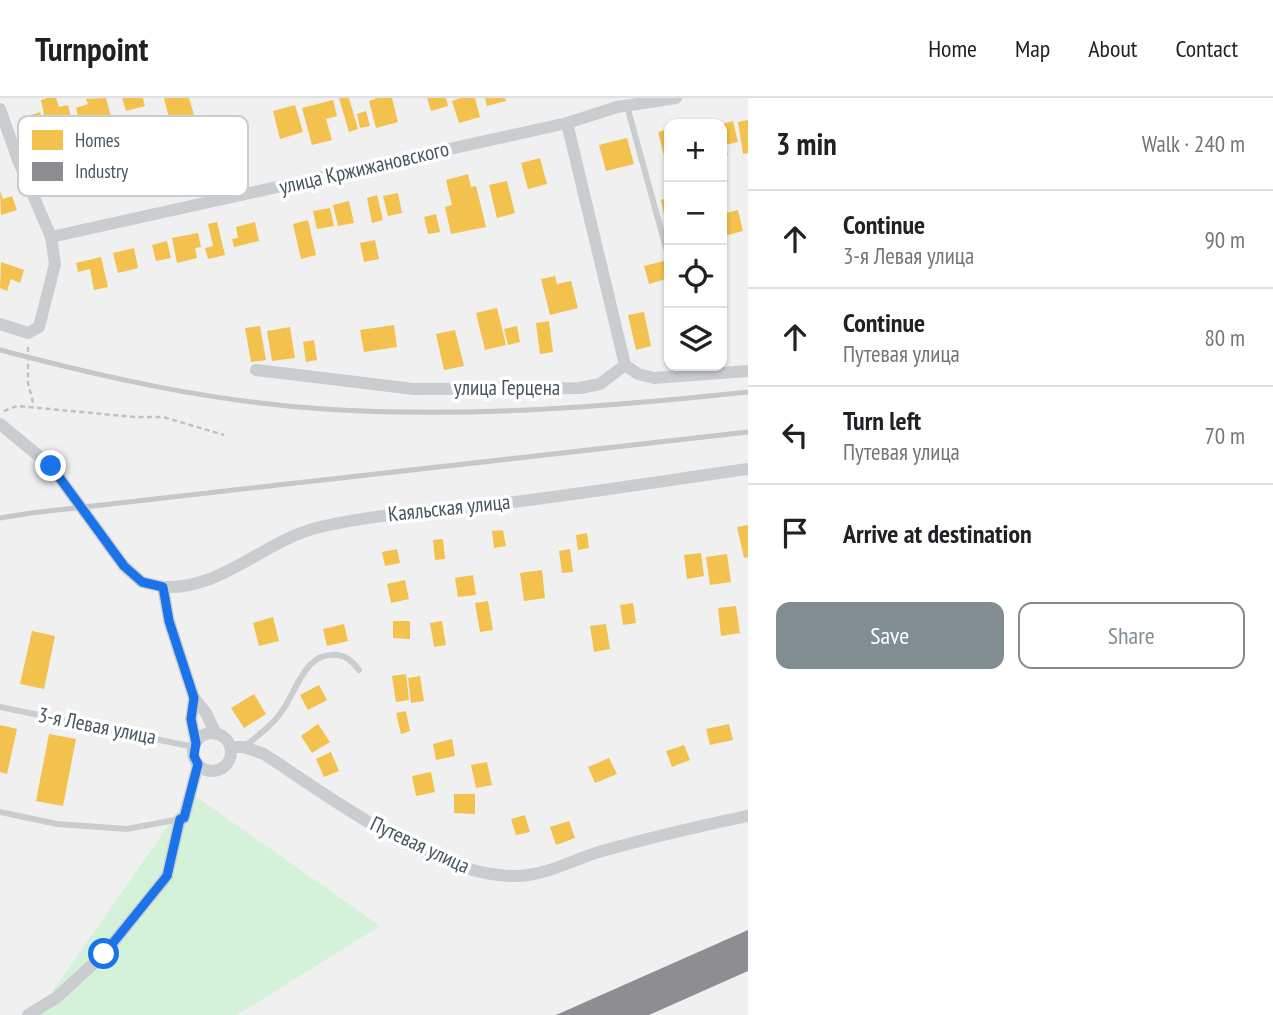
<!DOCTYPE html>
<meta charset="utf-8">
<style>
body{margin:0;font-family:"PT Sans Narrow",sans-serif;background:#f2f2f2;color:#202124}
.controls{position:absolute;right:21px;top:21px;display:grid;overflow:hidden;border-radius:14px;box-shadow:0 2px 5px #0004}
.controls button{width:63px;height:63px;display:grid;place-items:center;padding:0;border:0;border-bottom:2px solid #e0e0e0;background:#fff;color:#202124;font:35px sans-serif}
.stop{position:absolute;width:21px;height:21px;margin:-16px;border:5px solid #1a73e8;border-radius:50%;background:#fff}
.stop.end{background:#1a73e8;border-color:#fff;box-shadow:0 2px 7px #0008}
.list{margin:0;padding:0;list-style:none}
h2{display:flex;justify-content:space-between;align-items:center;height:91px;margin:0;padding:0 28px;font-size:30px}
h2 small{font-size:23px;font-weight:400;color:#757577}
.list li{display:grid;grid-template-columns:46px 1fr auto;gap:21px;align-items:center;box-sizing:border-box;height:98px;padding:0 28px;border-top:2px solid #e0e0e0}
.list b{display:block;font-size:26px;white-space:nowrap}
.list p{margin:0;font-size:23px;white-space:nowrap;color:#757577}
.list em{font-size:23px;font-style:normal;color:#757577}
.actions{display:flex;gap:14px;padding:21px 28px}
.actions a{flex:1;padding:16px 0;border:2px solid #828d92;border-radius:14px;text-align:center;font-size:24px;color:#828d92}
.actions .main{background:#828d92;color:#fff}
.icon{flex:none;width:38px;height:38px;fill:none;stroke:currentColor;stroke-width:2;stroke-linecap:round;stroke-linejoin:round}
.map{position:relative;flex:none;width:748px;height:917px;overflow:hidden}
header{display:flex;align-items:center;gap:42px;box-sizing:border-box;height:98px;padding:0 35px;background:#fff;border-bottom:2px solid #e0e0e0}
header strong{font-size:33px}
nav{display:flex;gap:38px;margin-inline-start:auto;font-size:24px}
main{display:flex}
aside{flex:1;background:#fff}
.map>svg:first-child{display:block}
.green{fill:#d3f2d9}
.homes{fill:#f2c14e}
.industry{fill:#8d8d92}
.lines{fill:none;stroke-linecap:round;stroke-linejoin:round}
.path{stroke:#b7c6bf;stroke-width:2.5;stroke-dasharray:5 3.5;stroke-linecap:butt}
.service{stroke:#cacdd0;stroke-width:6}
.minor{stroke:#cacdd0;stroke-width:12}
.rail{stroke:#c5c7c9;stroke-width:5}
.minor-bridge{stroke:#cacdd0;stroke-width:12}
.route{stroke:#1a73e8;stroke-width:9}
.labels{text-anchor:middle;stroke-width:7;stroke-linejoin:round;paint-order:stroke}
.street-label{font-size:21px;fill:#46575f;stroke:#fff}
.key{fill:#fff;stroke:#c8cdcf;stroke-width:2}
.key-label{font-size:19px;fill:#46575f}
</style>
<header>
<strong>Turnpoint</strong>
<nav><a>Home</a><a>Map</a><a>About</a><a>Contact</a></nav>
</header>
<main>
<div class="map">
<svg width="748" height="917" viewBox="0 0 748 917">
<rect width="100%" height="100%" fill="#f1f0f0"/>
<!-- green -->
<polygon class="green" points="191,695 380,828 237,917 36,917"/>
<!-- homes -->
<g class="homes">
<polygon points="47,0 56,0 59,9 68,7 75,34 49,41 41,2"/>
<polygon points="106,0 112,23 81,31 76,10 88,6 86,1"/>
<polygon points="122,0 143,0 145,8 126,13"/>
<polygon points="164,0 189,0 194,17 170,24"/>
<polygon points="339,0 349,0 358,31 349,34"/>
<polygon points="377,0 392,0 398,24 376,30 369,3"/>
<polygon points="427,0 446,0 448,8 431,13"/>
<polygon points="461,0 475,0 480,19 459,25 452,3"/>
<polygon points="485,0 505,0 506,3 487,8"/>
<polygon points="333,2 337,18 326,21 332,42 312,47 302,10"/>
<polygon points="295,7 303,34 280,41 273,13"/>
<polygon points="366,13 370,28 360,30 357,16"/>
<polygon points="40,14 47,38 34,42 28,18"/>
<polygon points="748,22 748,55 743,56 738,24"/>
<polygon points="733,23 738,44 725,47 728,57 722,58 722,26"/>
<polygon points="669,31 669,57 664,58 658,34"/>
<polygon points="627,40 634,66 606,73 599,47"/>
<polygon points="540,60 547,86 528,91 521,65"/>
<polygon points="468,76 471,89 476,88 486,129 451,136 445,109 452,107 446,82"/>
<polygon points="75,77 79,94 59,99 55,83"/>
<polygon points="507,83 515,115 497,120 489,87"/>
<polygon points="0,93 3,101 12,98 17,112 1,117"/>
<polygon points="398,95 402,115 388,118 383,98"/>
<polygon points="377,97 383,122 372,125 367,100"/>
<polygon points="669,99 669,120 665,121 661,102"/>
<polygon points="349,103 354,125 338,128 333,107"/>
<polygon points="330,110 334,128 317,131 313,113"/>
<polygon points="738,112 743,133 724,138 722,116"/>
<polygon points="436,116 440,134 428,136 424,119"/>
<polygon points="308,122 316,157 301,161 293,126"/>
<polygon points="217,124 225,157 208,161 205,150 213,148 208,126"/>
<polygon points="255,124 259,143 234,149 232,141 238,140 236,129"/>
<polygon points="198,135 201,149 195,150 197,160 177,165 172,140"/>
<polygon points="375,142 379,161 364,164 360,145"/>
<polygon points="167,143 171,160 156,163 152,147"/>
<polygon points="134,150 138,170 118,175 113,155"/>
<polygon points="101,159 108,189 94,192 90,171 78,174 76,165"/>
<polygon points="664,163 669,180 649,186 644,168"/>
<polygon points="1,164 24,172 20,185 11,181 7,193 0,190"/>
<polygon points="555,178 557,186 571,183 578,210 550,217 541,181"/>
<polygon points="497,210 506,247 485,252 476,215"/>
<polygon points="644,214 651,248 636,252 628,217"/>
<polygon points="549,223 553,254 540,256 536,225"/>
<polygon points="394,227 397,249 364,254 360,232"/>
<polygon points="260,228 266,262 251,264 245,230"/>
<polygon points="517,228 520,244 508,247 504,231"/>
<polygon points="290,229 295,260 272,263 267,233"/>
<polygon points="455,232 464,268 444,272 436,236"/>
<polygon points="314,242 317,262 306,264 303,244"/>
<polygon points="748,427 748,459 744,460 737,429"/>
<polygon points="503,432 506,448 494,450 492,433"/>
<polygon points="587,435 589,450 578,452 576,437"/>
<polygon points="443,441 445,461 435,462 433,442"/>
<polygon points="397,451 400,465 385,468 382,454"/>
<polygon points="570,451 573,474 562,475 559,453"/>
<polygon points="701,455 704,478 687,481 684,457"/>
<polygon points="727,456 731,484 710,487 706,459"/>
<polygon points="542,472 545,500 524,503 520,475"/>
<polygon points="473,477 476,497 458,499 455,480"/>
<polygon points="405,482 409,501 391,505 387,486"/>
<polygon points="488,503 493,532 480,534 475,505"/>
<polygon points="633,505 636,525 623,527 620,507"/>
<polygon points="736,508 740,535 721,538 718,510"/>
<polygon points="273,519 279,543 259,548 253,525"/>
<polygon points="393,523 410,523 410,541 393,540"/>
<polygon points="442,523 446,547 434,549 430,525"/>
<polygon points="344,526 348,543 327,548 323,531"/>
<polygon points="606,526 610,551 594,554 590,528"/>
<polygon points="32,533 55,538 44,591 20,586"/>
<polygon points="406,576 409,602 396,604 392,578"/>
<polygon points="420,578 424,603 411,605 408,580"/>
<polygon points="319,587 327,602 308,612 300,597"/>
<polygon points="254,596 266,616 244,630 231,610"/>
<polygon points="406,613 410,633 401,636 396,615"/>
<polygon points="318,626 330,644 312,655 301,638"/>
<polygon points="729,626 733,642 710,647 706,631"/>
<polygon points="0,627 17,631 7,676 0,674"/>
<polygon points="49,636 76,641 63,708 36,703"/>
<polygon points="452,641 455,658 436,662 433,646"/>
<polygon points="684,647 690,662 672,669 666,653"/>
<polygon points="331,654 339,673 324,679 316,661"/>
<polygon points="609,660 617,676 595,685 588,669"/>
<polygon points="487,664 492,687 476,690 471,667"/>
<polygon points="431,674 435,694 416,698 412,678"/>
<polygon points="454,696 475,696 475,716 454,715"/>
<polygon points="525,717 530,734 516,737 511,721"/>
<polygon points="569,723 575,740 556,747 550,729"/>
</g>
<!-- industry -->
<polygon class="industry" points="748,832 748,873 649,917 556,917"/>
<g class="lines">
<!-- path -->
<g class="path">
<polyline points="28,249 28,285 34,308"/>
<polyline points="4,313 17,308 135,319 163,319 224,337"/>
</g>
<!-- service -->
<g class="service">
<polyline points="627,8 669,161"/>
<polyline points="0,609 194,649"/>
<path d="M 245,648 C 259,637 275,625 284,610 C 298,589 306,553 338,557 C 347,558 354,565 359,572"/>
<polyline points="0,714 57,726 127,731 180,721"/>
</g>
<!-- minor -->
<g class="minor">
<polyline points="0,11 18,62 51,139 55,166 39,229 28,235 0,226"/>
<polyline points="567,25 625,267"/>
<polyline points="51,139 567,25 617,9 676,0"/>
<polyline points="256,272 414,291 580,290 600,286 625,267 638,276 654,280 748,273"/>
<polyline points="0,326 51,368"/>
<polyline points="124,468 142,484 163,489 169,523 194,600 191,621 196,645"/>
<path d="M 163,489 C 223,492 264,442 320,429 C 376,416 432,413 489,407 C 576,397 662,383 748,371"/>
<polyline points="194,600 206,615 216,636"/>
<circle cx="212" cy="654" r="19"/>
<path d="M 230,649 L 244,649 L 264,656 C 330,699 436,779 515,778 C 546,778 574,761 602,753 C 650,740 699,728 748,718"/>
<polyline points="28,917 56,900 104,856 167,778 180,721 184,720 198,666"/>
</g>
<!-- rail -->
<g class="rail">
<path d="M 0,252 C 106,280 214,304 324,311 C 466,320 607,309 748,294"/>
<polyline points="0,420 31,415 748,334"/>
</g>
<!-- minor-bridge -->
<polyline class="minor-bridge" points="51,368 124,468"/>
</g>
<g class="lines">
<!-- route -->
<polyline class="route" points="51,368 124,468 142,484 163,489 169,523 194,600 191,621 196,645 194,658 198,666 184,720 180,721 167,778 104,856"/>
</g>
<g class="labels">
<!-- street labels -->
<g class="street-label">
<text transform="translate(364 70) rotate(-13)" y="7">улица Кржижановского</text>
<text x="507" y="297">улица Герцена</text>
<text transform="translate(449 410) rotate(-6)" y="7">Каяльская улица</text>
<text transform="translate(97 628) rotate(11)" y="7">3-я Левая улица</text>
<text transform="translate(420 747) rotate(25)" y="7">Путевая улица</text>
</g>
</g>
<!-- legend -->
<rect x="18" y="18" width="230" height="80" rx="10" class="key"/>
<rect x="32" y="32" width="31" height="20" fill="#f2c14e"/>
<rect x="32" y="64" width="31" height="19" fill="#8d8d92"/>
<g class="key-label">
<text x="75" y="49">Homes</text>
<text x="75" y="80">Industry</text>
</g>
</svg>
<div class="controls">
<button>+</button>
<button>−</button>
<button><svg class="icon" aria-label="locate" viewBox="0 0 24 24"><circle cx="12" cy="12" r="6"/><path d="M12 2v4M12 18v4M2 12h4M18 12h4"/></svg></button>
<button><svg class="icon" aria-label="layers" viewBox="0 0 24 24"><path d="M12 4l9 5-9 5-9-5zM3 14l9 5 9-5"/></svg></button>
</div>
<div class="stop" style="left:104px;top:856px"></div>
<div class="stop end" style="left:51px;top:368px"></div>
</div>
<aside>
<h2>3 min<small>Walk · 240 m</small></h2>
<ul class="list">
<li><svg class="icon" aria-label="ahead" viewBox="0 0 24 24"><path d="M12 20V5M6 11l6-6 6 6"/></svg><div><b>Continue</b><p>3-я Левая улица</p></div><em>90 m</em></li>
<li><svg class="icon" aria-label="ahead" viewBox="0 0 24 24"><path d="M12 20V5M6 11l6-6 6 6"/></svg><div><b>Continue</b><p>Путевая улица</p></div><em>80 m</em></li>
<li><svg class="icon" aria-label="left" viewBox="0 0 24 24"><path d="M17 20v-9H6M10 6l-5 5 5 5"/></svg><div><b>Turn left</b><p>Путевая улица</p></div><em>70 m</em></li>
<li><svg class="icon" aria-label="arrive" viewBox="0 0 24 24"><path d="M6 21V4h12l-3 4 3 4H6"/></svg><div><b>Arrive at destination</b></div></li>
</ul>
<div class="actions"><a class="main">Save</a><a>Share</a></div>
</aside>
</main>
